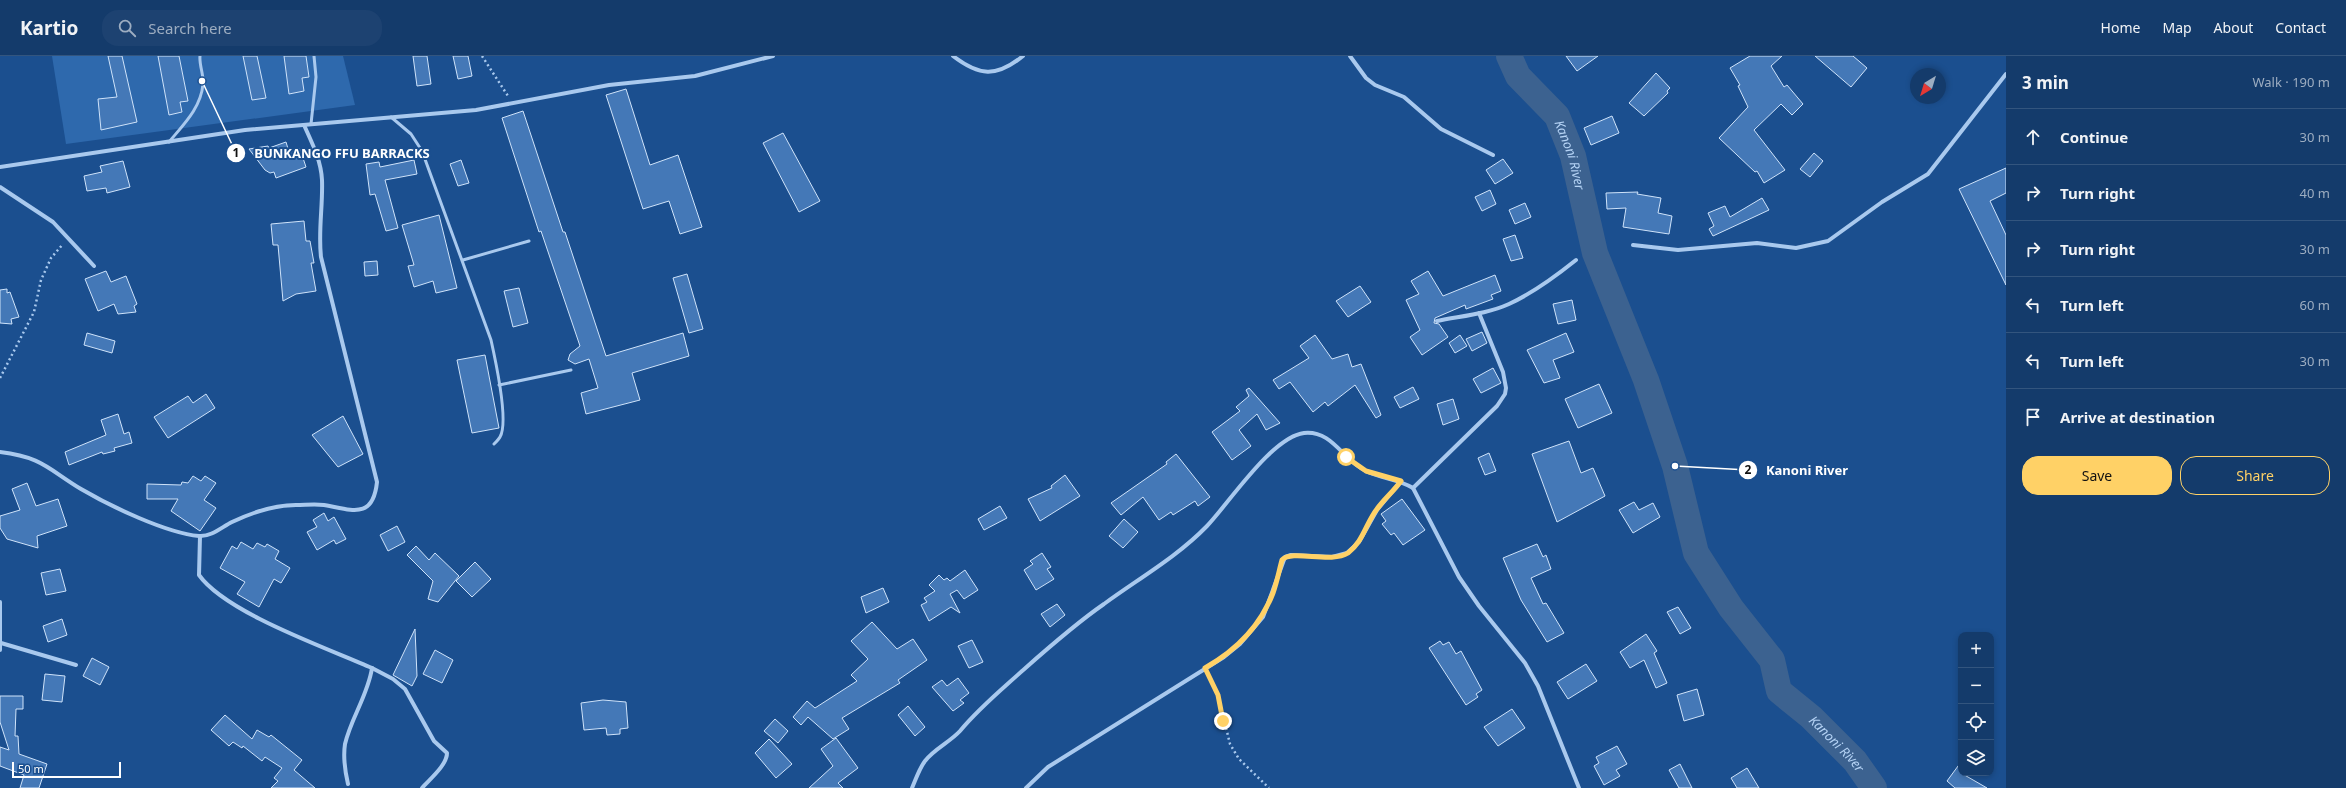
<!DOCTYPE html>
<meta charset="utf-8">
<style>
body{margin:0;font-family:"Noto Sans",sans-serif;background:#1d4271;color:#f1f3f6}
.controls{position:absolute;right:12px;bottom:12px;display:grid;overflow:hidden;border-radius:8px;box-shadow:0 2px 6px #0003}
.controls button{width:36px;height:36px;display:grid;place-items:center;padding:0;border:0;border-bottom:1px solid #33557e;background:#143b6b;color:#f1f3f6;font:20px sans-serif}
.compass{position:absolute;left:1910px;top:12px;width:36px;height:36px;border-radius:50%;background:#143b6b;box-shadow:0 2px 6px #0003;rotate:218deg}
.scale{position:absolute;left:12px;bottom:10px;width:109px;box-sizing:border-box;padding-left:4px;border:2px solid #fff;border-top:0;font-size:11px;line-height:14px;white-space:nowrap;color:#fff;-webkit-text-stroke:3px #1b4f8f;paint-order:stroke}
.stop{position:absolute;width:12px;height:12px;margin:-9px;border:3px solid #ffd166;border-radius:50%;background:#fff}
.stop.end{background:#ffd166;border-color:#fff;box-shadow:0 1px 4px #0008}
.list{margin:0;padding:0;list-style:none}
h2{display:flex;justify-content:space-between;align-items:center;height:52px;margin:0;padding:0 16px;font-size:17px}
h2 small{font-size:13px;font-weight:400;color:#9dadc1}
.list li{display:grid;grid-template-columns:26px 1fr auto;gap:12px;align-items:center;box-sizing:border-box;height:56px;padding:0 16px;border-top:1px solid #33557e}
.list b{display:block;font-size:15px;white-space:nowrap}
.list em{font-size:13px;font-style:normal;color:#9dadc1}
.actions{display:flex;gap:8px;padding:12px 16px}
.actions a{flex:1;padding:9px 0;border:1px solid #ffd166;border-radius:16px;text-align:center;font-size:14px;color:#ffd166}
.actions .main{background:#ffd166;color:#111}
.icon{flex:none;width:22px;height:22px;fill:none;stroke:currentColor;stroke-width:2;stroke-linecap:round;stroke-linejoin:round}
.map{position:relative;flex:none;width:2006px;height:732px;overflow:hidden}
header{display:flex;align-items:center;gap:24px;box-sizing:border-box;height:56px;padding:0 20px;background:#143b6b;border-bottom:1px solid #33557e}
header strong{font-size:19px}
nav{display:flex;gap:22px;margin-inline-start:auto;font-size:14px}
.search{width:280px;height:36px;background:#1d4271;display:flex;align-items:center;gap:10px;box-sizing:border-box;padding:0 14px;border-radius:16px;color:#9dadc1;font-size:15px}
main{display:flex}
aside{flex:1;background:#143b6b}
.map>svg:first-child{display:block}
.green{fill:#2e69ad}
.lines{fill:none;stroke-linecap:round;stroke-linejoin:round}
.river{stroke:#3c6290;stroke-width:26}
.building{fill:#4478b7;stroke:#cfe3fa}
.path{stroke:#a9c9ee;stroke-width:2.5;stroke-dasharray:2 3;stroke-linecap:butt}
.lane{stroke:#a9c9ee;stroke-width:3}
.street{stroke:#a9c9ee;stroke-width:4}
.route{stroke:#ffd166;stroke-width:5}
.labels{text-anchor:middle;stroke-width:4;stroke-linejoin:round;paint-order:stroke}
.water-label{font-size:13px;font-style:italic;fill:#b5d3f5;stroke:#1b4f8f}
.leader{fill:none;stroke:#fff;stroke-width:1.5}
.callout-dot{fill:#fff;stroke:#1b4f8f;stroke-width:1.5}
.mark-label{font-size:12px;text-anchor:middle;font-weight:bold;fill:#111}
.callout-label{font-size:13px;text-anchor:middle;font-weight:bold;fill:#fff;stroke:#1b4f8f;stroke-width:4;stroke-linejoin:round;paint-order:stroke}
</style>
<header>
<strong>Kartio</strong>
<div class="search"><svg class="icon" aria-label="search" viewBox="0 0 24 24"><circle cx="10" cy="10" r="6"/><path d="M15 15l6 6"/></svg>Search here</div>
<nav><a>Home</a><a>Map</a><a>About</a><a>Contact</a></nav>
</header>
<main>
<div class="map">
<svg width="2006" height="732" viewBox="0 0 2006 732">
<rect width="100%" height="100%" fill="#1b4f8f"/>
<!-- green -->
<polygon class="green" points="52,0 343,0 355,49 66,88"/>
<g class="lines">
<!-- river -->
<path class="river" id="s1" d="M 1509,0 L 1518,20 L 1557,60 L 1573,100 L 1595,197 L 1646,324 L 1675,410 L 1696,497 L 1731,552 L 1772,604 L 1779,635 L 1811,661 L 1855,705 L 1874,732"/>
</g>
<!-- building -->
<g class="building">
<polygon points="108,0 122,0 137,66 101,74 98,43 117,41"/>
<polygon points="158,0 179,0 188,45 180,46 182,56 169,59"/>
<polygon points="243,0 257,0 266,42 252,44"/>
<polygon points="284,0 306,0 309,21 302,22 304,35 289,38"/>
<polygon points="413,0 427,0 431,28 417,30"/>
<polygon points="453,0 468,0 472,20 458,23"/>
<polygon points="1566,0 1598,0 1577,15"/>
<polygon points="1750,0 1782,0 1771,10 1784,31 1787,29 1803,48 1792,59 1781,48 1754,74 1785,114 1764,127 1757,115 1755,116 1719,82 1748,51 1738,30 1740,29 1730,12"/>
<polygon points="1815,0 1853,0 1867,12 1851,31"/>
<polygon points="1656,17 1670,32 1667,35 1668,37 1644,60 1629,47"/>
<polygon points="626,33 650,109 678,99 702,171 680,178 669,145 643,153 606,39"/>
<polygon points="523,55 563,176 565,176 606,300 683,277 689,300 632,317 640,344 586,358 581,337 598,332 589,303 575,308 568,304 570,298 580,290 541,175 539,176 502,62"/>
<polygon points="1612,60 1619,77 1591,89 1584,72"/>
<polygon points="783,77 820,145 799,156 763,87"/>
<polygon points="286,86 289,96 300,93 306,111 276,122 274,116 270,117 265,114 249,93 268,90 269,92"/>
<polygon points="1814,97 1823,105 1810,121 1800,113"/>
<polygon points="1503,103 1513,117 1495,128 1486,114"/>
<polygon points="414,104 417,118 385,124 398,172 386,175 375,138 370,139 366,108 379,106 380,111"/>
<polygon points="461,104 469,127 458,130 450,108"/>
<polygon points="123,105 130,131 107,137 106,132 87,135 84,120 102,116 100,110"/>
<polygon points="2006,112 2006,137 1990,145 2006,179 2006,229 1959,133"/>
<polygon points="1490,134 1496,148 1482,155 1475,141"/>
<polygon points="1638,136 1637,138 1661,142 1658,157 1672,160 1669,178 1623,171 1626,152 1607,153 1606,137"/>
<polygon points="1762,142 1769,154 1713,180 1709,173 1714,170 1708,157 1725,150 1730,161"/>
<polygon points="1525,147 1531,161 1515,168 1509,154"/>
<polygon points="439,159 457,232 436,237 433,225 414,231 408,210 414,209 402,169"/>
<polygon points="304,165 306,185 310,185 314,207 311,207 316,235 296,238 283,245 278,189 273,189 271,168"/>
<polygon points="1515,179 1523,202 1511,205 1503,183"/>
<polygon points="377,205 378,219 365,220 364,206"/>
<polygon points="106,215 111,226 126,220 137,248 134,250 136,256 118,258 114,248 98,255 85,223"/>
<polygon points="1428,215 1443,240 1495,219 1501,235 1491,239 1493,243 1466,253 1465,249 1435,262 1434,267 1439,268 1448,281 1422,299 1410,281 1420,274 1406,244 1419,238 1411,225"/>
<polygon points="687,218 703,273 689,277 673,222"/>
<polygon points="1360,230 1371,246 1348,261 1336,245"/>
<polygon points="519,232 528,267 513,271 504,235"/>
<polygon points="7,233 7,237 10,236 19,261 11,263 12,268 0,267 0,234"/>
<polygon points="1572,244 1576,264 1558,268 1553,248"/>
<polygon points="1482,276 1487,287 1472,295 1466,283"/>
<polygon points="87,277 115,285 112,297 84,289"/>
<polygon points="1566,277 1574,296 1553,304 1560,322 1544,327 1527,294"/>
<polygon points="1315,279 1332,303 1348,298 1352,311 1361,308 1381,359 1376,362 1355,329 1328,350 1325,346 1313,356 1290,326 1279,333 1273,324 1309,302 1300,290"/>
<polygon points="1460,279 1467,290 1455,297 1449,287"/>
<polygon points="485,299 499,372 472,377 457,304"/>
<polygon points="1493,312 1501,327 1481,337 1473,323"/>
<polygon points="1599,328 1612,357 1578,372 1565,343"/>
<polygon points="1413,331 1419,343 1400,352 1394,341"/>
<polygon points="1249,332 1280,367 1266,374 1257,358 1239,374 1251,390 1232,404 1212,376 1240,355 1236,351 1249,340 1246,334"/>
<polygon points="206,338 215,352 168,382 154,361 188,340 193,347"/>
<polygon points="1453,343 1459,363 1443,369 1437,348"/>
<polygon points="118,358 124,378 129,376 132,387 114,392 115,395 103,398 102,396 69,409 65,396 106,379 101,364"/>
<polygon points="343,360 363,398 338,411 312,379"/>
<polygon points="1569,385 1581,417 1593,412 1605,440 1557,466 1532,398"/>
<polygon points="1489,397 1496,415 1485,419 1478,402"/>
<polygon points="1176,398 1210,441 1198,450 1195,445 1173,459 1171,456 1159,464 1143,441 1121,459 1111,447 1167,408 1166,406"/>
<polygon points="1065,419 1080,440 1040,465 1028,443 1052,432 1051,430"/>
<polygon points="193,420 201,425 205,420 216,427 204,444 216,452 200,475 171,455 178,443 147,443 147,428 181,429 182,426 188,427"/>
<polygon points="27,427 36,450 58,443 67,470 37,480 38,492 7,483 0,472 0,460 20,454 12,433"/>
<polygon points="1402,443 1425,474 1403,489 1394,477 1391,479 1382,468 1386,465 1381,458"/>
<polygon points="1634,446 1639,454 1653,447 1660,461 1633,477 1619,454"/>
<polygon points="1000,450 1007,462 984,474 978,463"/>
<polygon points="324,457 328,465 334,461 346,483 336,488 334,484 317,494 307,476 317,471 313,464"/>
<polygon points="1124,463 1138,476 1123,492 1109,480"/>
<polygon points="397,470 405,486 388,495 380,479"/>
<polygon points="241,486 253,493 257,487 265,491 267,488 279,495 275,503 290,512 281,527 274,523 259,551 237,538 245,526 220,512 232,490 237,493"/>
<polygon points="1537,488 1543,501 1546,499 1551,513 1531,522 1543,548 1546,547 1564,577 1547,586 1521,544 1503,502"/>
<polygon points="416,490 429,504 435,497 459,520 438,546 428,543 433,525 407,499"/>
<polygon points="1042,497 1051,511 1047,513 1054,523 1036,534 1024,514 1033,508 1030,505"/>
<polygon points="475,506 491,523 472,541 456,525"/>
<polygon points="60,513 66,535 46,539 41,517"/>
<polygon points="965,514 978,534 964,543 957,534 950,538 960,557 951,551 929,565 921,549 927,546 924,542 935,535 929,529 939,519 944,524 947,522 950,525"/>
<polygon points="883,532 889,546 866,557 861,541"/>
<polygon points="1057,548 1065,559 1050,571 1041,558"/>
<polygon points="1678,551 1691,572 1680,578 1667,556"/>
<polygon points="62,563 67,579 48,586 43,570"/>
<polygon points="872,566 897,593 913,583 927,604 898,624 900,627 842,662 849,673 833,683 808,661 801,669 793,661 807,645 815,652 857,625 851,619 868,603 851,585"/>
<polygon points="415,573 417,620 412,630 393,619"/>
<polygon points="1646,578 1657,595 1654,597 1667,627 1656,632 1644,604 1630,612 1620,596"/>
<polygon points="972,584 983,606 969,612 958,590"/>
<polygon points="1440,585 1443,589 1449,586 1456,598 1461,595 1482,634 1476,638 1478,641 1466,649 1429,592"/>
<polygon points="435,594 453,604 442,627 423,618"/>
<polygon points="92,602 109,611 100,629 83,620"/>
<polygon points="1586,608 1597,625 1568,643 1557,626"/>
<polygon points="45,618 65,620 62,646 42,644"/>
<polygon points="958,622 969,637 960,644 964,647 953,655 932,631 942,624 947,630"/>
<polygon points="1697,633 1704,659 1684,665 1677,639"/>
<polygon points="0,640 23,640 23,653 16,653 15,680 18,680 19,698 47,708 39,732 20,732 24,719 0,710 0,691 9,694 0,666"/>
<polygon points="603,644 626,646 628,672 620,673 620,678 607,679 606,672 584,674 581,647"/>
<polygon points="908,650 925,671 915,680 898,659"/>
<polygon points="1512,653 1525,672 1498,690 1484,671"/>
<polygon points="225,659 252,683 257,674 269,681 271,679 302,704 294,714 315,732 271,732 278,725 274,722 282,712 265,701 262,705 243,690 242,692 233,686 229,690 211,674"/>
<polygon points="775,663 788,675 778,687 764,675"/>
<polygon points="836,682 858,712 838,727 843,732 809,732 833,710 821,693"/>
<polygon points="769,683 792,708 776,722 755,697"/>
<polygon points="1617,690 1627,708 1616,714 1620,720 1604,729 1594,710 1599,707 1596,701"/>
<polygon points="1961,706 1961,717 1987,732 1955,732 1947,725"/>
<polygon points="1680,708 1692,732 1679,732 1669,714"/>
<polygon points="1747,712 1759,732 1737,732 1731,722"/>
</g>
<g class="lines">
<!-- path -->
<g class="path">
<polyline points="482,0 508,40"/>
<polyline points="0,322 34,256 41,224 51,202 63,188"/>
<polyline points="1209,620 1218,639 1230,688 1239,703 1269,732"/>
</g>
<!-- lane -->
<g class="lane">
<path d="M 391,61 L 411,78 L 422,95 L 491,284 C 495,302 509,366 500,381 C 499,383 496,386 494,388"/>
<polyline points="311,68 316,21 314,0"/>
<path d="M 169,86 C 183,69 201,52 203,28 C 204,19 199,9 200,0"/>
<polyline points="463,204 529,185"/>
<polyline points="499,329 571,314"/>
</g>
<!-- street -->
<g class="street">
<path d="M 953,0 C 979,20 996,22 1023,0"/>
<polyline points="1350,0 1366,22 1375,29 1404,41 1441,73 1493,99"/>
<polyline points="0,111 245,74 476,54 609,29 695,20 773,0"/>
<polyline points="0,131 53,166 94,210"/>
<polyline points="1633,189 1678,194 1757,187 1796,192 1828,185 1882,146 1928,118 2006,18"/>
<path d="M 1437,265 C 1461,260 1487,258 1509,248 C 1533,237 1556,220 1576,204"/>
<path d="M 0,396 C 42,401 48,413 81,433 C 110,450 166,477 199,480 C 211,481 222,471 232,466 C 251,457 275,449 296,449 C 305,449 315,448 324,449 C 352,454 373,464 377,426 L 321,201 C 318,175 323,150 322,124 C 321,104 312,87 304,69"/>
<polyline points="1413,432 1497,350 1505,338 1506,332 1503,316 1479,257"/>
<path d="M 200,480 L 199,519 C 226,557 327,592 372,612 L 393,623 L 405,633 L 434,685 L 447,697 C 447,709 430,723 422,732"/>
<polyline points="0,546 0,594"/>
<polyline points="1,587 76,609"/>
<path d="M 348,728 C 345,715 343,701 345,688 C 351,662 368,639 372,612"/>
<path d="M 912,732 C 916,723 919,713 925,705 C 934,693 950,686 960,675 C 979,652 1000,635 1022,615 C 1048,592 1075,568 1104,548 C 1138,523 1177,501 1207,470 C 1229,447 1272,381 1304,377 C 1333,374 1343,405 1366,415 C 1382,423 1398,423 1413,432 L 1459,521 L 1479,550 L 1525,607 L 1538,630 L 1579,732"/>
<polyline points="1026,732 1048,711 1224,601 1240,588 1263,561 1285,501 1291,499 1332,501 1347,497 1359,486 1377,454 1401,425"/>
</g>
</g>
<g class="lines">
<!-- route -->
<path class="route" d="M 1223,665 L 1218,639 L 1205,612 C 1237,594 1260,571 1273,537 C 1277,526 1279,515 1282,504 C 1292,493 1331,508 1348,497 C 1363,486 1366,467 1377,453 C 1384,443 1394,435 1401,425 L 1366,415 L 1346,401"/>
</g>
<g class="labels">
<!-- water labels -->
<g class="water-label">
<text dy="5" stroke="none"><textPath href="#s1" startOffset="119">Kanoni River</textPath></text>
<text dy="5" stroke="none"><textPath href="#s1" startOffset="779">Kanoni River</textPath></text>
</g>
</g>
<!-- callouts -->
<path class="leader" d="M202 25L236 97M1675 410L1748 414"/>
<g class="callout-dot">
<circle cx="202" cy="25" r="4"/>
<circle cx="1675" cy="410" r="4"/>
<circle cx="236" cy="97" r="10"/>
<circle cx="1748" cy="414" r="10"/>
</g>
<g class="mark-label">
<text x="236" y="101">1</text>
<text x="1748" y="418">2</text>
</g>
<g class="callout-label">
<text x="342" y="102">BUNKANGO FFU BARRACKS</text>
<text x="1807" y="419">Kanoni River</text>
</g>
</svg>
<div class="controls">
<button>+</button>
<button>−</button>
<button><svg class="icon" aria-label="locate" viewBox="0 0 24 24"><circle cx="12" cy="12" r="6"/><path d="M12 2v4M12 18v4M2 12h4M18 12h4"/></svg></button>
<button><svg class="icon" aria-label="layers" viewBox="0 0 24 24"><path d="M12 4l9 5-9 5-9-5zM3 14l9 5 9-5"/></svg></button>
</div>
<svg class="compass" viewBox="-18 -18 36 36"><path d="M0-13l5 13h-10z" fill="#e53935"/><path d="M0 13l5-13h-10z" fill="#9dadc1"/></svg>
<div class="scale">50 m</div>
<div class="stop" style="left:1346px;top:401px"></div>
<div class="stop end" style="left:1223px;top:665px"></div>
</div>
<aside>
<h2>3 min<small>Walk · 190 m</small></h2>
<ul class="list">
<li><svg class="icon" aria-label="ahead" viewBox="0 0 24 24"><path d="M12 20V5M6 11l6-6 6 6"/></svg><div><b>Continue</b></div><em>30 m</em></li>
<li><svg class="icon" aria-label="right" viewBox="0 0 24 24"><path d="M7 20v-9h11M14 6l5 5-5 5"/></svg><div><b>Turn right</b></div><em>40 m</em></li>
<li><svg class="icon" aria-label="right" viewBox="0 0 24 24"><path d="M7 20v-9h11M14 6l5 5-5 5"/></svg><div><b>Turn right</b></div><em>30 m</em></li>
<li><svg class="icon" aria-label="left" viewBox="0 0 24 24"><path d="M17 20v-9H6M10 6l-5 5 5 5"/></svg><div><b>Turn left</b></div><em>60 m</em></li>
<li><svg class="icon" aria-label="left" viewBox="0 0 24 24"><path d="M17 20v-9H6M10 6l-5 5 5 5"/></svg><div><b>Turn left</b></div><em>30 m</em></li>
<li><svg class="icon" aria-label="arrive" viewBox="0 0 24 24"><path d="M6 21V4h12l-3 4 3 4H6"/></svg><div><b>Arrive at destination</b></div></li>
</ul>
<div class="actions"><a class="main">Save</a><a>Share</a></div>
</aside>
</main>
